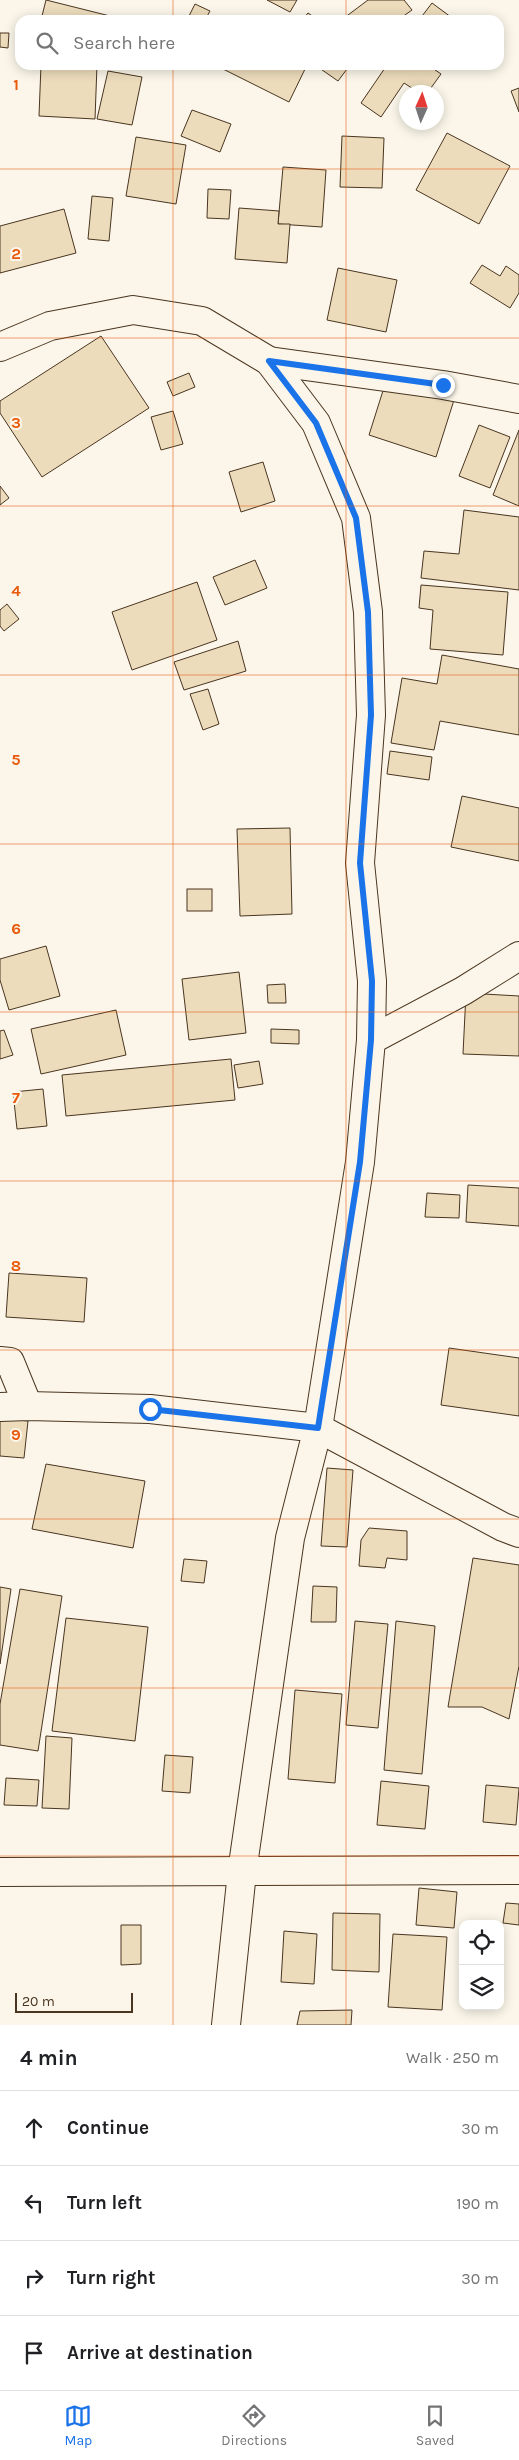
<!DOCTYPE html>
<meta charset="utf-8">
<style>
body{margin:0;font-family:Karla,sans-serif;background:#f2f2f2;color:#202124}
.controls{position:absolute;right:15px;bottom:15px;display:grid;overflow:hidden;border-radius:10px;box-shadow:0 2px 12px #0003}
.controls button{width:45px;height:45px;display:grid;place-items:center;padding:0;border:0;border-bottom:1px solid #e0e0e0;background:#fff;color:#202124;font:25px sans-serif}
.compass{position:absolute;left:399px;top:85px;width:45px;height:45px;border-radius:50%;background:#fff;box-shadow:0 2px 12px #0003;rotate:3deg}
.scale{position:absolute;left:15px;bottom:12px;width:118px;box-sizing:border-box;padding-left:5px;border:2px solid #4a3520;border-top:0;font-size:14px;line-height:18px;white-space:nowrap;color:#4a3520;-webkit-text-stroke:4px #fbf6e9;paint-order:stroke}
.stop{position:absolute;width:15px;height:15px;margin:-11px;border:4px solid #1a73e8;border-radius:50%;background:#fff}
.stop.end{background:#1a73e8;border-color:#fff;box-shadow:0 1px 5px #0008}
.list{margin:0;padding:0;list-style:none}
h2{display:flex;justify-content:space-between;align-items:center;height:65px;margin:0;padding:0 20px;font-size:21px}
h2 small{font-size:16px;font-weight:400;color:#757577}
.list li{display:grid;grid-template-columns:32px 1fr auto;gap:15px;align-items:center;box-sizing:border-box;height:75px;padding:0 20px;border-top:1px solid #e0e0e0}
.list b{display:block;font-size:19px;white-space:nowrap}
.list em{font-size:16px;font-style:normal;color:#757577}
.icon{flex:none;width:28px;height:28px;fill:none;stroke:currentColor;stroke-width:2;stroke-linecap:round;stroke-linejoin:round}
.map{position:relative;flex:none;width:519px;height:2025px;overflow:hidden}
.search{position:absolute;background:#fff;box-shadow:0 2px 12px #0003;left:15px;right:15px;top:15px;height:55px;display:flex;align-items:center;gap:12px;box-sizing:border-box;padding:0 18px;border-radius:15px;color:#757577;font-size:19px}
.sheet{height:365px;background:#fff}
nav{display:flex;justify-content:space-around;align-items:center;box-sizing:border-box;height:70px;border-top:1px solid #e0e0e0;background:#fff;font-size:14px;color:#757577}
nav a{display:grid;justify-items:center;gap:2px}
nav .on{color:#1a73e8}
.map>svg:first-child{display:block}
.building{fill:#ecdcbc;stroke:#4a3520}
.lines{fill:none;stroke-linecap:round;stroke-linejoin:round}
.street-casing{stroke:#4a3520;stroke-width:30}
.secondary-casing{stroke:#4a3520;stroke-width:30}
.street{stroke:#fbf6e9;stroke-width:28}
.secondary{stroke:#fbf6e9;stroke-width:28}
.route{stroke:#1a73e8;stroke-width:6}
.grid{fill:none;stroke:#e8590c;stroke-width:1;stroke-opacity:0.55}
.grid-label{font-size:16px;text-anchor:middle;font-weight:bold;fill:#e8590c;stroke:#fbf6e9;stroke-width:4;stroke-linejoin:round;paint-order:stroke}
</style>
<div class="map">
<svg width="519" height="2025" viewBox="0 0 519 2025">
<rect width="100%" height="100%" fill="#fbf6e9"/>
<!-- building -->
<g class="building">
<polygon points="46,0 114,17 114,20 41,20"/>
<polygon points="267,0 297,0 290,12"/>
<polygon points="368,0 404,0 412,10 398,20 345,20 344,18"/>
<polygon points="432,3 455,20 419,20"/>
<polygon points="195,4 210,11 205,20 187,20"/>
<polygon points="308,13 318,20 302,20"/>
<polygon points="0,33 9,33 8,48 0,47"/>
<polygon points="41,65 97,65 95,119 39,116"/>
<polygon points="220,65 301,65 306,67 289,102 219,67"/>
<polygon points="315,65 350,65 338,81"/>
<polygon points="387,65 428,65 441,74 428,92 418,92 404,83 381,117 361,103"/>
<polygon points="108,71 142,77 132,125 97,119"/>
<polygon points="519,88 519,112 511,91"/>
<polygon points="192,110 231,124 220,152 181,136"/>
<polygon points="447,133 510,166 479,224 416,190"/>
<polygon points="342,136 384,138 382,188 340,187"/>
<polygon points="136,137 186,145 176,204 126,196"/>
<polygon points="283,167 326,170 322,227 278,224"/>
<polygon points="208,189 231,190 229,219 207,218"/>
<polygon points="92,196 113,198 109,241 88,239"/>
<polygon points="239,208 279,211 278,224 290,224 287,263 235,259"/>
<polygon points="64,209 76,253 0,273 0,226"/>
<polygon points="482,265 500,276 506,266 519,275 519,293 510,308 470,283"/>
<polygon points="338,268 397,280 386,332 327,320"/>
<polygon points="101,336 149,408 42,477 0,413 0,401"/>
<polygon points="189,373 195,387 173,396 167,382"/>
<polygon points="387,378 454,400 436,457 369,435"/>
<polygon points="173,411 183,444 161,450 151,417"/>
<polygon points="479,425 510,437 490,488 459,476"/>
<polygon points="519,430 519,506 493,495"/>
<polygon points="263,462 275,501 241,512 229,472"/>
<polygon points="0,486 9,498 0,505"/>
<polygon points="464,510 519,517 519,590 421,578 424,551 459,554"/>
<polygon points="255,560 267,588 225,605 213,577"/>
<polygon points="197,582 217,640 132,670 112,612"/>
<polygon points="421,585 508,592 503,655 430,649 433,610 419,608"/>
<polygon points="7,604 19,619 4,631 0,626 0,610"/>
<polygon points="238,641 246,671 184,690 174,662"/>
<polygon points="442,655 519,669 519,735 440,721 434,750 391,743 402,678 437,684"/>
<polygon points="208,689 219,724 203,730 190,694"/>
<polygon points="390,751 432,757 429,780 387,774"/>
<polygon points="462,796 519,808 519,861 451,847"/>
<polygon points="290,828 292,914 240,916 237,829"/>
<rect x="187" y="889" width="25" height="22"/>
<polygon points="46,946 60,996 9,1010 0,980 0,959"/>
<polygon points="239,972 246,1033 189,1040 182,979"/>
<polygon points="285,984 286,1003 268,1003 267,985"/>
<polygon points="466,993 519,996 519,1056 463,1054"/>
<polygon points="116,1010 126,1055 41,1074 31,1029"/>
<polygon points="271,1029 299,1030 299,1044 271,1043"/>
<polygon points="4,1030 13,1055 0,1059 0,1031"/>
<polygon points="231,1059 235,1100 66,1116 62,1075"/>
<polygon points="259,1061 263,1084 238,1088 234,1065"/>
<polygon points="43,1089 47,1126 17,1129 13,1092"/>
<polygon points="468,1185 519,1188 519,1226 466,1222"/>
<polygon points="427,1193 460,1195 459,1218 425,1217"/>
<polygon points="9,1273 87,1278 84,1322 6,1317"/>
<polygon points="449,1348 519,1358 519,1416 441,1405"/>
<polygon points="0,1418 28,1421 24,1458 0,1456"/>
<polygon points="46,1464 145,1481 133,1548 32,1529"/>
<polygon points="327,1468 353,1470 347,1547 321,1546"/>
<polygon points="369,1528 407,1531 407,1560 387,1558 385,1568 359,1566 361,1540"/>
<polygon points="473,1558 519,1565 519,1666 509,1719 482,1707 448,1707"/>
<polygon points="184,1559 207,1561 204,1583 181,1581"/>
<polygon points="313,1586 337,1587 336,1622 311,1622"/>
<polygon points="0,1587 11,1589 0,1664"/>
<polygon points="20,1589 62,1596 38,1751 0,1745 0,1704"/>
<polygon points="66,1618 148,1627 135,1741 52,1731"/>
<polygon points="355,1621 388,1624 378,1728 346,1725"/>
<polygon points="396,1621 435,1626 422,1774 384,1770"/>
<polygon points="295,1690 342,1694 335,1783 288,1779"/>
<polygon points="46,1736 72,1738 69,1809 42,1808"/>
<polygon points="165,1755 193,1757 190,1793 162,1791"/>
<polygon points="6,1778 39,1780 37,1806 4,1805"/>
<polygon points="381,1781 429,1786 425,1829 377,1825"/>
<polygon points="486,1785 519,1788 516,1825 483,1822"/>
<polygon points="419,1888 457,1892 454,1928 416,1925"/>
<polygon points="506,1903 519,1904 519,1925 503,1923"/>
<polygon points="333,1913 380,1914 379,1972 332,1970"/>
<polygon points="121,1925 141,1925 141,1964 121,1965"/>
<polygon points="284,1931 317,1934 314,1984 281,1982"/>
<polygon points="393,1934 447,1937 442,2010 388,2007"/>
<polygon points="352,2010 351,2025 297,2025 300,2011"/>
</g>
<g class="lines">
<!-- street casing -->
<g class="street-casing">
<g id="street">
<polyline points="269,361 443,385 519,399"/>
<polyline points="371,1040 463,991 519,956"/>
<polyline points="0,1361 10,1362 28,1406"/>
<polyline points="0,1407 28,1406 150,1409 318,1428 503,1527 519,1533"/>
<polyline points="0,1872 519,1870"/>
</g>
</g>
<!-- secondary casing -->
<g class="secondary-casing">
<polyline id="secondary" points="0,347 50,326 133,310 202,321 269,361 316,423 356,518 368,612 371,715 360,863 372,981 371,1040 360,1162 318,1428 290,1538 242,1872 226,2025"/>
</g>
<!-- street -->
<use href="#street" class="street"/>
<!-- secondary -->
<use href="#secondary" class="secondary"/>
</g>
<g class="lines">
<!-- route -->
<polyline class="route" points="150,1409 318,1428 360,1162 371,1040 372,981 360,863 371,715 368,612 356,518 316,423 269,361 443,385"/>
</g>
<!-- grid -->
<path class="grid" d="M 173,0 L 173,20M 346,0 L 346,20M 173,65 L 173,2025M 346,65 L 346,2025M 0,169 L 519,169M 0,338 L 519,338M 0,506 L 519,506M 0,675 L 519,675M 0,844 L 519,844M 0,1012 L 519,1012M 0,1181 L 519,1181M 0,1350 L 519,1350M 0,1519 L 519,1519M 0,1688 L 519,1688M 0,1856 L 519,1856"/>
<g class="grid-label">
<text x="16" y="90">1</text>
<text x="16" y="259">2</text>
<text x="16" y="428">3</text>
<text x="16" y="596">4</text>
<text x="16" y="765">5</text>
<text x="16" y="934">6</text>
<text x="16" y="1103">7</text>
<text x="16" y="1271">8</text>
<text x="16" y="1440">9</text>
</g>
</svg>
<div class="controls">
<button><svg class="icon" aria-label="locate" viewBox="0 0 24 24"><circle cx="12" cy="12" r="6"/><path d="M12 2v4M12 18v4M2 12h4M18 12h4"/></svg></button>
<button><svg class="icon" aria-label="layers" viewBox="0 0 24 24"><path d="M12 4l9 5-9 5-9-5zM3 14l9 5 9-5"/></svg></button>
</div>
<svg class="compass" viewBox="-18 -18 36 36"><path d="M0-13l5 13h-10z" fill="#e53935"/><path d="M0 13l5-13h-10z" fill="#757577"/></svg>
<div class="scale">20 m</div>
<div class="stop" style="left:150px;top:1409px"></div>
<div class="stop end" style="left:443px;top:385px"></div>
<div class="search"><svg class="icon" aria-label="search" viewBox="0 0 24 24"><circle cx="10" cy="10" r="6"/><path d="M15 15l6 6"/></svg>Search here</div>
</div>
<section class="sheet">
<h2>4 min<small>Walk · 250 m</small></h2>
<ul class="list">
<li><svg class="icon" aria-label="ahead" viewBox="0 0 24 24"><path d="M12 20V5M6 11l6-6 6 6"/></svg><div><b>Continue</b></div><em>30 m</em></li>
<li><svg class="icon" aria-label="left" viewBox="0 0 24 24"><path d="M17 20v-9H6M10 6l-5 5 5 5"/></svg><div><b>Turn left</b></div><em>190 m</em></li>
<li><svg class="icon" aria-label="right" viewBox="0 0 24 24"><path d="M7 20v-9h11M14 6l5 5-5 5"/></svg><div><b>Turn right</b></div><em>30 m</em></li>
<li><svg class="icon" aria-label="arrive" viewBox="0 0 24 24"><path d="M6 21V4h12l-3 4 3 4H6"/></svg><div><b>Arrive at destination</b></div></li>
</ul>
</section>
<nav>
<a class="on"><svg class="icon" aria-label="map" viewBox="0 0 24 24"><path d="M3 6l6-2 6 2 6-2v14l-6 2-6-2-6 2zM9 4v14M15 6v14"/></svg>Map</a>
<a><svg class="icon" aria-label="directions" viewBox="0 0 24 24"><path d="M12 3l9 9-9 9-9-9zM9 14v-3h6M13 9l2 2-2 2"/></svg>Directions</a>
<a><svg class="icon" aria-label="saved" viewBox="0 0 24 24"><path d="M7 4h10v16l-5-4-5 4z"/></svg>Saved</a>
</nav>
